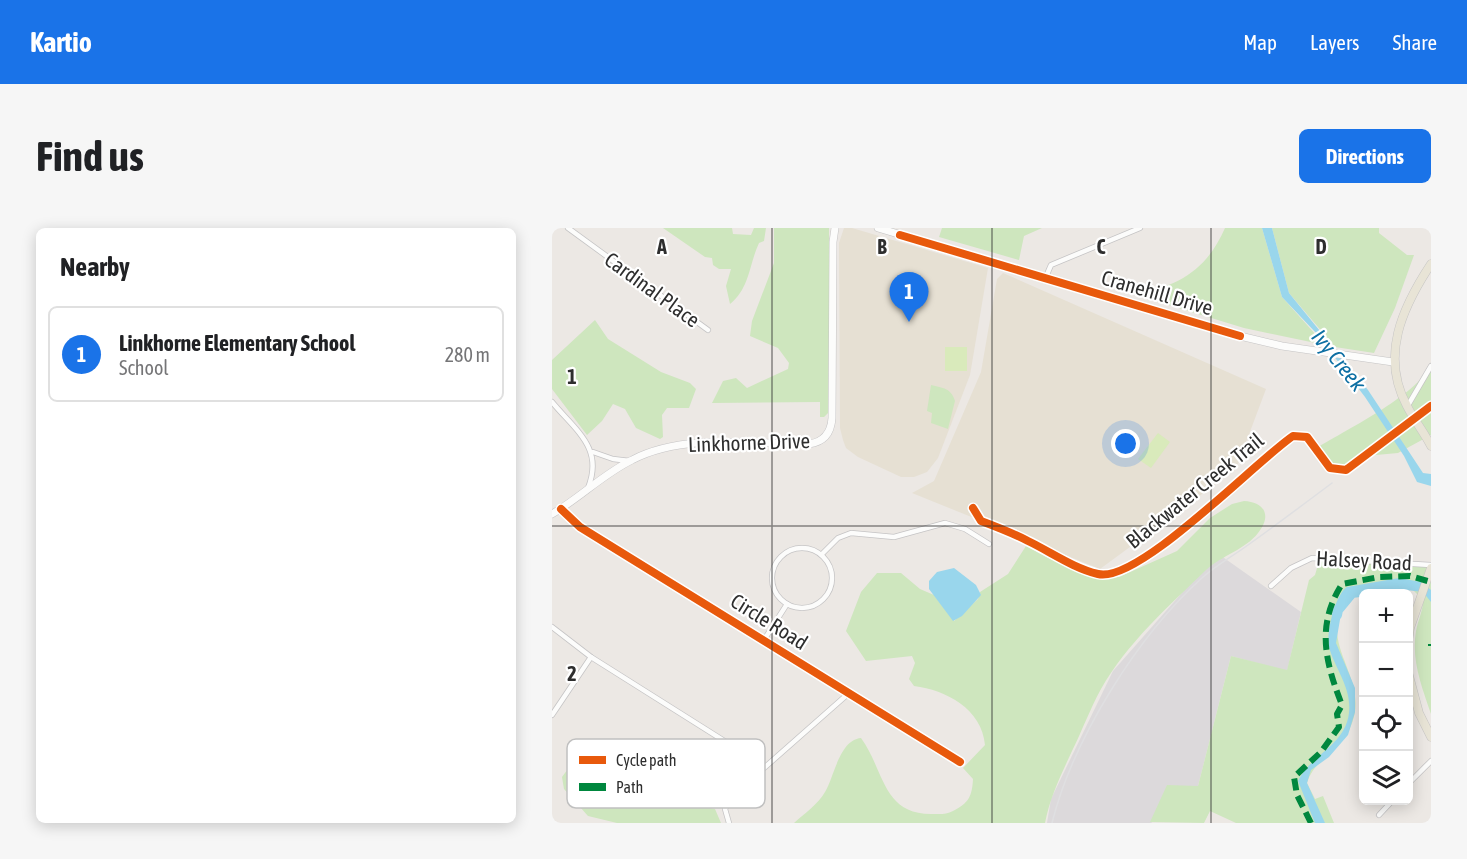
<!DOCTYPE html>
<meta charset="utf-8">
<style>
body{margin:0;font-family:"Asap Condensed",sans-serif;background:#f6f6f6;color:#202124}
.controls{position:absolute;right:18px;bottom:18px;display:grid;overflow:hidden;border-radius:9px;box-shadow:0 3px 15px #0003}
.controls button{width:54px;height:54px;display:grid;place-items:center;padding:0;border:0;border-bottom:2px solid #e0e0e0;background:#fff;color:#202124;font:30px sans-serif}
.you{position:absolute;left:574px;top:216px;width:21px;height:21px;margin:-15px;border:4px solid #fff;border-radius:50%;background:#1a73e8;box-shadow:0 0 0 9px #1a73e833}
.badge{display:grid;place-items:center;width:39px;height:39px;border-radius:50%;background:#1a73e8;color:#fff;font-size:20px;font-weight:700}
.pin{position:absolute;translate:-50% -50px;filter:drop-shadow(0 2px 3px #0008)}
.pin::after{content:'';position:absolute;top:32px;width:21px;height:18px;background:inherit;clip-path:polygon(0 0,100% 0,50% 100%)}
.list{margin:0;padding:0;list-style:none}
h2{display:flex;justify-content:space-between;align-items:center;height:78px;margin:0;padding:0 24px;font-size:26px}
h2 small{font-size:20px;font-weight:400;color:#757577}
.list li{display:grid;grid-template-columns:39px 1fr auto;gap:18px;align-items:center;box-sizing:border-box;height:96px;margin:0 12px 12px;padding:0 12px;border:2px solid #e0e0e0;border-radius:9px}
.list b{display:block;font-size:22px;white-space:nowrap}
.list p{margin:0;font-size:20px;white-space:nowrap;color:#757577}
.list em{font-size:20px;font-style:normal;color:#757577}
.icon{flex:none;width:33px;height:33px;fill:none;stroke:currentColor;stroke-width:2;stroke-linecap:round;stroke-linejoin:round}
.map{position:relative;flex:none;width:879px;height:595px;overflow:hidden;border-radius:9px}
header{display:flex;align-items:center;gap:36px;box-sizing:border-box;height:84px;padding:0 30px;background:#1a73e8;color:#fff}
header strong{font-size:28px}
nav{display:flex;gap:33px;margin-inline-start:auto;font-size:21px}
.intro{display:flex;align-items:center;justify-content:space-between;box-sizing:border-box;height:144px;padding:0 36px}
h1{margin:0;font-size:42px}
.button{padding:15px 27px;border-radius:9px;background:#1a73e8;color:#fff;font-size:21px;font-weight:700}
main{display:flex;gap:36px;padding:0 36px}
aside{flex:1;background:#fff;border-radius:9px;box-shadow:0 3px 15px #0003}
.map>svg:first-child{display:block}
.industrial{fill:#dcd9db}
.education{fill:#e6e0d3}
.green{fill:#cee6be}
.pitch{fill:#d9eabb}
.water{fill:#99d6ec}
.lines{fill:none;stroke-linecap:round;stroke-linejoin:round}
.river{stroke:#99d6ec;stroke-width:10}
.street-casing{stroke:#c5c4c5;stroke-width:6}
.secondary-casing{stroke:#c5c4c5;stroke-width:8}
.primary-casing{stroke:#c6c5c4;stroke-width:9}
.street{stroke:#fcfcfb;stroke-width:4.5}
.secondary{stroke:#fcfcfb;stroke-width:7}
.primary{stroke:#e8e4d6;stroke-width:8}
.rail{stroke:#dfdfe1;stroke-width:1.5}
.quiet{stroke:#00873e;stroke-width:6;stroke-dasharray:12 6;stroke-linecap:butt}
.cycleway-casing{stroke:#fff;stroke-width:11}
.cycleway{stroke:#e8590c;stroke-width:8}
.grid{fill:none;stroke:#2e2e2e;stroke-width:1.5;stroke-opacity:0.55}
.labels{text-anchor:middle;stroke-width:4.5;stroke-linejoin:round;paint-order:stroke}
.street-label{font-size:21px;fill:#2e2e2e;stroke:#fff}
.water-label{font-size:22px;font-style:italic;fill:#0d6fa3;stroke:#fff}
.key{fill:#fff;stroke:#c0c0c0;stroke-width:1.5}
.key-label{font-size:16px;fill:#2e2e2e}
.grid-label{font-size:20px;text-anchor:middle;font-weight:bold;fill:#2e2e2e;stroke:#fff;stroke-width:4.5;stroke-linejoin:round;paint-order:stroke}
</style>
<header>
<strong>Kartio</strong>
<nav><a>Map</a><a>Layers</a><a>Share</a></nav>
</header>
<div class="intro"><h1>Find us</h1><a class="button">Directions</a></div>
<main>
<aside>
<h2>Nearby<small></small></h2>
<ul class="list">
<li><span class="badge">1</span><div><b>Linkhorne Elementary School</b><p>School</p></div><em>280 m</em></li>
</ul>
</aside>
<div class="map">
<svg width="879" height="595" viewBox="0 0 879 595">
<rect width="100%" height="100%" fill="#ece8e4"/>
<!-- industrial -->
<polygon class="industrial" points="665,325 749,384 735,443 679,428 646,558 599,595 495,595 499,571 561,443"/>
<!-- education -->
<g class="education">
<polygon points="292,0 300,0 436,40 418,147 386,230 375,244 362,249 349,249 306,229 294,220 291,212 288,200 287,15"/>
<polygon points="451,45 714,161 684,241 548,341 360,265 382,253 429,144 445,51"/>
</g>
<!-- green -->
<g class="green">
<path d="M 111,0 L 180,0 L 181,6 L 199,7 L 202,0 L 214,0 L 212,13 L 207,15 C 197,36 198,60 178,76 L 174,58 L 179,41 L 167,41 L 161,37 L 160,30 L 153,29 Z"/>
<polygon points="222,0 277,0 278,170 277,184 272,189 268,189 268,174 160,175 171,153 184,150 195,160 236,141 237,135 226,120 198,108 200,93 222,35"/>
<polygon points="390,0 490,0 472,8 467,32 387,9"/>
<path d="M 673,0 L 710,0 L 730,69 L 773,117 L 692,100 L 584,67 C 627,57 654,43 673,0 Z"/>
<polygon points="720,0 827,0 827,5 855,27 862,27 843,80 822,125 783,119 737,65"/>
<polygon points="43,92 56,111 109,144 138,155 144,161 137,180 115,180 110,187 111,209 108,211 84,200 73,181 61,176 50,193 35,207 0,161 0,132"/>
<path d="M 879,137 L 879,207 L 846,225 L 813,228 L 783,242 L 761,222 C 792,203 864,168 879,137 Z"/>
<path d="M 379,157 C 391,160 399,160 403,173 L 396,201 L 379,195 L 380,185 L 375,183 Z"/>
<path d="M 692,273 C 713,274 720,288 706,305 C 694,321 669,328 654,342 C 617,378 575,415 549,461 C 538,481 530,503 520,523 C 509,547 498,569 493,595 L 242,595 C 252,586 266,576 273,564 C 282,550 287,512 309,510 C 332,541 330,586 379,586 C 387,586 394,587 401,583 C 417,575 420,568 421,551 L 411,540 L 433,517 C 430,481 394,462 362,458 L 357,451 L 363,435 L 360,428 L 314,433 L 294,403 L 309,364 L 325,345 L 349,345 L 368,361 L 382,367 L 402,393 L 426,371 L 428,364 L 456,346 L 474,318 L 496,330 L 538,347 L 567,349 L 625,323 L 658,290 L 680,276 Z"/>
<path d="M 768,330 L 879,337 L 879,486 C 870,459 859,432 864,403 C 866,392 871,383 871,372 L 860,361 L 844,359 L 800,365 C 762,410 809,439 803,484 C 796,523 764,526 755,555 L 763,571 L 771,568 L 782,595 L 684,595 L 658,583 L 652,595 L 598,594 L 615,557 L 646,558 L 679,428 L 735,442 L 757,352 L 763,347 Z"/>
<polygon points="43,511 55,512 96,531 132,572 139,576 163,581 169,595 65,595 36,588 12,561 10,549 35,515"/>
</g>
<!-- pitch -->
<g class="pitch">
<rect x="393" y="119" width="22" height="24"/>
<polygon points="606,205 618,214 599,240 586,231"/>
</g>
<!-- water -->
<g class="water">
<polygon points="710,0 720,0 737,65 816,162 871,245 879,246 879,258 865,254 852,228 813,169 765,106 730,69"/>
<polygon points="402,340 424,357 429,367 410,388 401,393 377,361 377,353 385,344"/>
<path d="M 847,350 L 869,354 L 879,362 L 879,374 L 871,364 L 829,359 L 798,365 L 791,374 L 784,415 L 803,460 L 803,484 L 796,507 L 777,529 L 759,542 L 755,555 L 773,595 L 763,595 L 746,553 C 759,526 793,518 797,485 C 800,460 783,441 777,419 C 774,405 783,367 795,359 Z"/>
</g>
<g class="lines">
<!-- river -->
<polyline class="river" points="785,387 786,382 800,365 853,358"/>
<!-- street casing -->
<g class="street-casing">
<g id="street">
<polyline points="16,0 156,102"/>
<polyline points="493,51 499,37 588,0"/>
<path d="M 0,174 C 24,203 52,220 36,260"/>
<polyline points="855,179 879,138"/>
<polyline points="41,224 61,231 78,233"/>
<polyline points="9,281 28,299 408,534"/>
<circle cx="250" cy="350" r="30"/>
<polyline points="270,326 286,310 299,305 342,309 393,295 413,301 437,316"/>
<polyline points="719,358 739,340 760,330 879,337"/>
<polyline points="0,399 39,429 212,538"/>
<polyline points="212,412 235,376"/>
<polyline points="0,487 39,429"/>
<polyline points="856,556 879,533"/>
<polyline points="827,587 841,572"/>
<polyline points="177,595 173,581 178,570 297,465"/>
</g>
</g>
<!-- secondary casing -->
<g class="secondary-casing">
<g id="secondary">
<polyline points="326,0 688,108 730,118 841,134"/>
<path d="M 0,286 C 28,270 51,246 80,232 C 132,205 200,216 257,216 C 272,214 279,205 280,190 L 281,14 L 283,0"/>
</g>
</g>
<!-- primary casing -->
<g class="primary-casing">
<g id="primary">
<path d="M 879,36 C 850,80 828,128 855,178 C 862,192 872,204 879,218"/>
<polyline points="856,414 858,400 879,340"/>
<polyline points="856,444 867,485 879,509"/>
</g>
</g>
<!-- street -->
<use href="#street" class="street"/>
<!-- secondary -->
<use href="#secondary" class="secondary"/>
<!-- primary -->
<use href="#primary" class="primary"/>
<!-- rail -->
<path class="rail" d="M 500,595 C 521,511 586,407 651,349 C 665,337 681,328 696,317 C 724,297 752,276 780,255"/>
<!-- quiet -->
<g class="quiet">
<polyline points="879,416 879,418"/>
<path d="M 759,595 L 745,567 L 742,549 L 769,524 L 787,499 L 785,486 L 790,477 C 773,434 764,397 790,356 L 827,349 L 858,348 L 879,354"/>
</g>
<!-- cycleway casing -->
<g class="cycleway-casing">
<g id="cycleway">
<polyline points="348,7 688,108"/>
<path d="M 421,280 L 429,293 C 445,299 461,305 476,313 C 499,324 521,340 546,346 C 586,356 704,233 741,208 L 755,209 L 778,240 L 794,242 L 879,178"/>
<polyline points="9,281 28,299 408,534"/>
</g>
</g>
<!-- cycleway -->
<use href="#cycleway" class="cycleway"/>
</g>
<!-- grid -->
<path class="grid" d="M 220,0 L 220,595M 440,0 L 440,595M 659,0 L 659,595M 0,298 L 879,298"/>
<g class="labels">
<!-- street labels -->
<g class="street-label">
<text transform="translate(100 62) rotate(36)" y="7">Cardinal Place</text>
<text transform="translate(605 65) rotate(16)" y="7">Cranehill Drive</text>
<text transform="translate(197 215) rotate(-2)" y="7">Linkhorne Drive</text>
<text transform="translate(643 263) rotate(-39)" y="7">Blackwater Creek Trail</text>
<text transform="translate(812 333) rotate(3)" y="7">Halsey Road</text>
<text transform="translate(217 394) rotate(32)" y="7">Circle Road</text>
</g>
<!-- water labels -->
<g class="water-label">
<text transform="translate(787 132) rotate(51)" y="8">Ivy Creek</text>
</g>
</g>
<!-- legend -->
<rect x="15" y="511" width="198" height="69" rx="9" class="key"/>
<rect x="27" y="528" width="27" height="8" fill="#e8590c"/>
<rect x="27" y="555" width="27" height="8" fill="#00873e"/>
<g class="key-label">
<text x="64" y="538">Cycle path</text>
<text x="64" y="565">Path</text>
</g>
<g class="grid-label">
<text x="110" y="26">A</text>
<text x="330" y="26">B</text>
<text x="549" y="26">C</text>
<text x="769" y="26">D</text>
<text x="20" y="156">1</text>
<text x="20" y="453">2</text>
</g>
</svg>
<div class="controls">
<button>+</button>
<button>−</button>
<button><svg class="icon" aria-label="locate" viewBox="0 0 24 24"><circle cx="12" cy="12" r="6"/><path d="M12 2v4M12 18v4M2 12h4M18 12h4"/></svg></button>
<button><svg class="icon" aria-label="layers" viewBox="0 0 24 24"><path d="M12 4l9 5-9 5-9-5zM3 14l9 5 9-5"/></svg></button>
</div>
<div class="you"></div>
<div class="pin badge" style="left:357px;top:94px">1</div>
</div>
</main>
